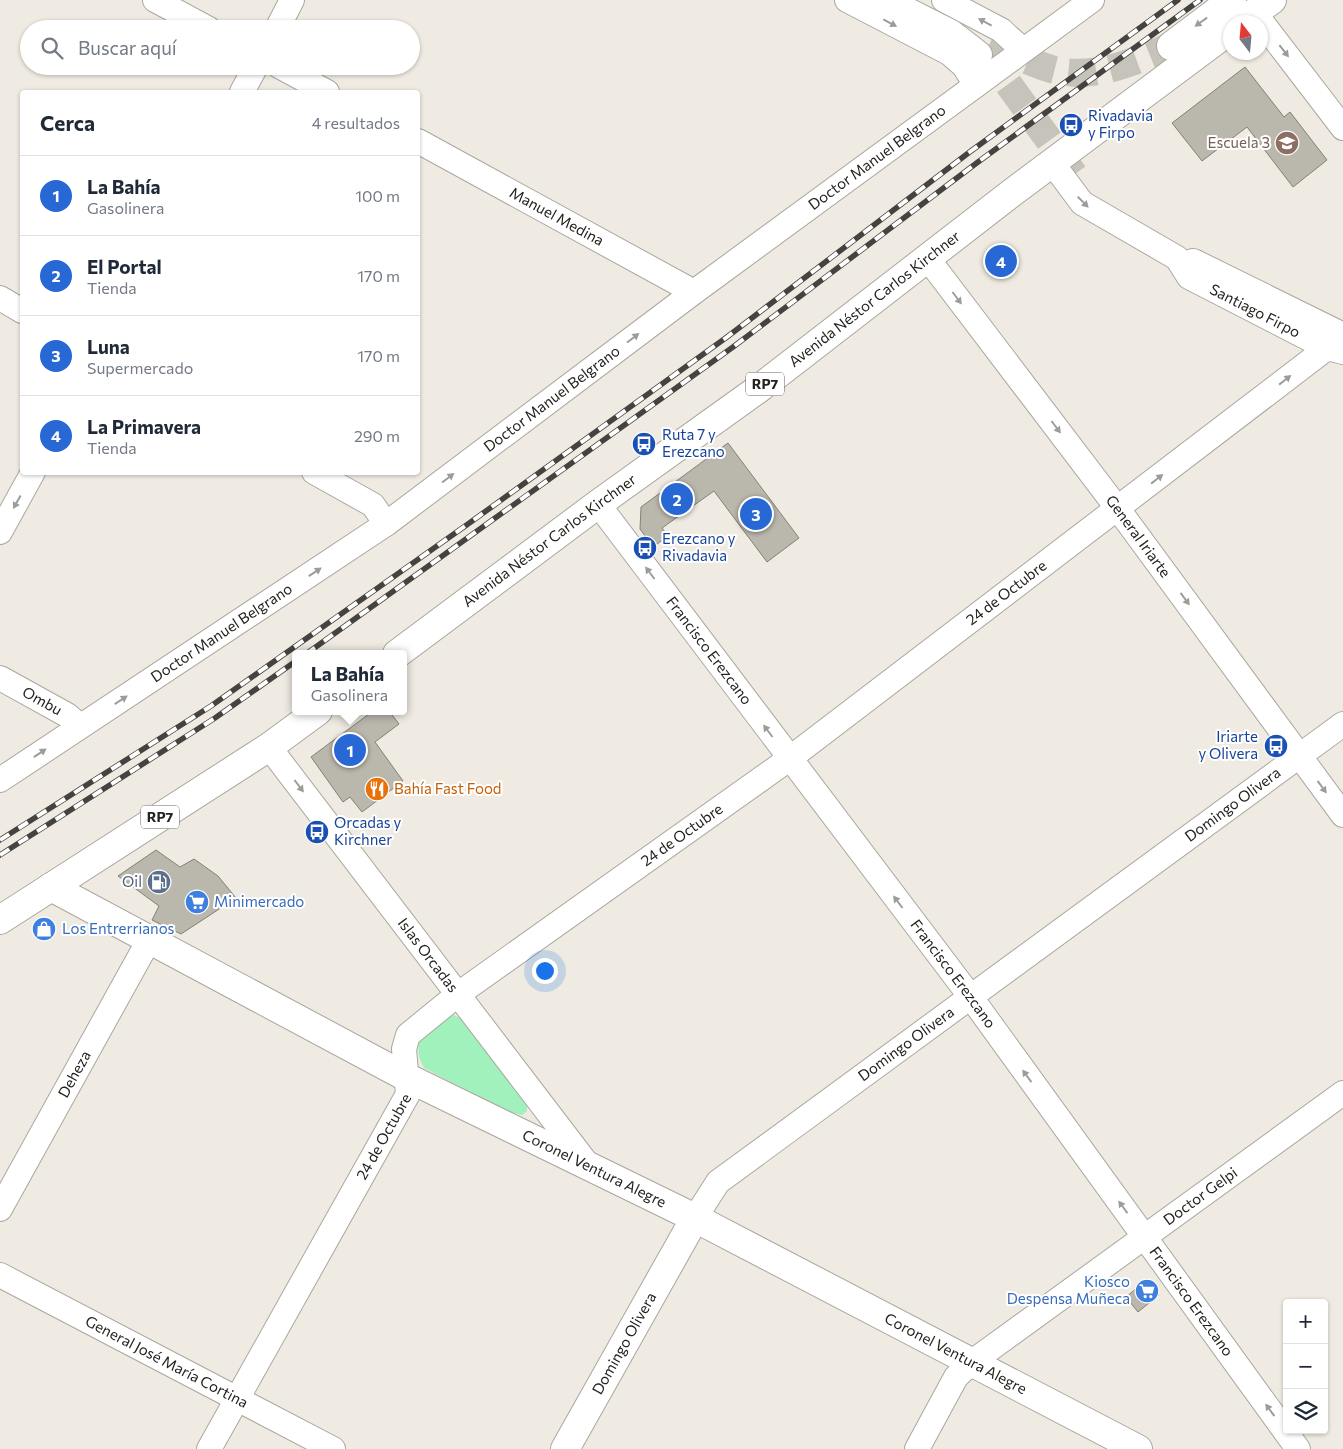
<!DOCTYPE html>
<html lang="es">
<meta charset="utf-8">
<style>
body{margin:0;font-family:Commissioner,sans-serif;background:#f6f6f7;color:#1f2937}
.controls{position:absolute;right:15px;bottom:15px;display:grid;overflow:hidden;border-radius:5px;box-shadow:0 1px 4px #0004}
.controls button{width:45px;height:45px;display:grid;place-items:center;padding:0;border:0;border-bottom:1px solid #e0e1e3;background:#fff;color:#1f2937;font:25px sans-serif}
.compass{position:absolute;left:1223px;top:15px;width:45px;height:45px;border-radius:50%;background:#fff;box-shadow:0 1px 4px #0004;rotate:344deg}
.you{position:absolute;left:544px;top:970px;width:18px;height:18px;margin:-12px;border:4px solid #fff;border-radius:50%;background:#1a73e8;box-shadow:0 0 0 8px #1a73e833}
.badge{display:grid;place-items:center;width:32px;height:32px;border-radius:50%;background:#2868d5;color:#fff;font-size:16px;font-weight:700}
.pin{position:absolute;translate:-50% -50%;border:2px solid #fff;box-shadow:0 1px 5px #0006}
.popup{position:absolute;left:292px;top:650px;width:115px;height:65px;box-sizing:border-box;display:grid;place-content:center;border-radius:5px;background:#fff;filter:drop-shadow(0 1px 4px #0005);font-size:16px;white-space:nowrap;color:#747a83}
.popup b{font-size:19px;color:#1f2937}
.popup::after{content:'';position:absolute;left:50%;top:100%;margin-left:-10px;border:10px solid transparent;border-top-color:#fff}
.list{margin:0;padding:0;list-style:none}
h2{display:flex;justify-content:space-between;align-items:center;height:65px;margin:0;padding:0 20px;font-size:21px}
h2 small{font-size:16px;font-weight:400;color:#747a83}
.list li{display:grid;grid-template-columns:32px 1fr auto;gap:15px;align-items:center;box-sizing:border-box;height:80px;padding:0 20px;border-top:1px solid #e0e1e3}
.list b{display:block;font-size:19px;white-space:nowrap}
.list p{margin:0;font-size:16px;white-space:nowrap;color:#747a83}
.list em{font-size:16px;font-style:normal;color:#747a83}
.icon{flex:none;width:28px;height:28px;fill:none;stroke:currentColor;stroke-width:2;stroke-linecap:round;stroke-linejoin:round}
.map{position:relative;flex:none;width:1343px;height:1449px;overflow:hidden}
.search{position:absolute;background:#fff;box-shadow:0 1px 4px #0004;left:20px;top:20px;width:400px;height:55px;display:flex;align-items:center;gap:12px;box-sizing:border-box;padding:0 18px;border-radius:28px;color:#747a83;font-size:19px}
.panel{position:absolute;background:#fff;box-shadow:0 1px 4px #0004;left:20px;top:90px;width:400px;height:385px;border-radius:5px}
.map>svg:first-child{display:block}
.green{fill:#a0f1bb}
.building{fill:#bab7ad;stroke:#838077}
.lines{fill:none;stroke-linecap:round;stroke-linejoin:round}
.secondary-tunnel{stroke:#c6c3bb;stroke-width:28;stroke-dasharray:28 14;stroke-linecap:butt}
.minor-casing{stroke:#aaa79e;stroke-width:26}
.tertiary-casing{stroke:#aaa79e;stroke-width:30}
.secondary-casing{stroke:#aaa79e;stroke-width:30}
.primary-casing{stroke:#aaa79e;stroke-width:30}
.minor{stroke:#fff;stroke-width:24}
.tertiary{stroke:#fff;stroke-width:28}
.secondary{stroke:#fff;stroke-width:28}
.primary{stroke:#fff;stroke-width:28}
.rail-casing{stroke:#45433f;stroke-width:5.5}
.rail{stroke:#fff;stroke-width:4;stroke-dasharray:11;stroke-linecap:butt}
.oneway{fill:#9c9c9a}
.labels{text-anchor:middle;stroke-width:4;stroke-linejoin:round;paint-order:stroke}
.shield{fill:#fff;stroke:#666562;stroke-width:1}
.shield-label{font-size:14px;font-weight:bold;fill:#24231f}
.transit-label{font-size:15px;fill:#164399;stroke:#fff;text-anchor:start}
.education-label{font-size:15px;fill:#785e54;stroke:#fff;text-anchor:end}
.street-label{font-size:15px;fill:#24231f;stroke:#fff}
.food-label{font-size:15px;fill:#c56008;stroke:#fff;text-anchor:start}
.service-label{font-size:15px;fill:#4e5e75;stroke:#fff;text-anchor:end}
.shop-label{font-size:15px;fill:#366cbe;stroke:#fff;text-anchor:start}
</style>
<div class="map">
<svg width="1343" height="1449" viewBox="0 0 1343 1449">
<rect width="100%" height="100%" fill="#efebe2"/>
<!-- green -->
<path class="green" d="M 454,1015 L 466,1021 L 527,1101 L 527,1111 L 522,1115 L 507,1111 L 424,1068 C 408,1041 428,1022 454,1015 Z"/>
<!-- building -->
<g class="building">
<polygon points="1245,67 1284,117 1290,112 1327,160 1293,187 1247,127 1202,161 1172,123"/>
<polygon points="728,443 799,538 767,562 714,491 662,528 668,536 653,547 640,529 641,507"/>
<polygon points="373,711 389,711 399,724 375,742 403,781 362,812 350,797 343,802 311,757"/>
<polygon points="156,850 180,867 194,859 218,876 236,898 181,934 152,920 159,906 118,876"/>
<polygon points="1143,1283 1150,1283 1159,1295 1138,1312 1126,1297"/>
</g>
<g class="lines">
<!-- secondary-tunnel -->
<g class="secondary-tunnel">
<path d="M 990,43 C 1010,52 1030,63 1051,69 C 1092,81 1133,62 1171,46"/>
<polyline points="978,55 1007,82 1075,176"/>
</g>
<!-- minor casing -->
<g class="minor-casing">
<g id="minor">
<polyline points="155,0 209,29"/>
<polyline points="847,0 949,53 964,66 976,85"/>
<polyline points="944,0 1001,30 1023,50"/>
<polyline points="1254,12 1343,128"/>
<polyline points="277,29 292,0"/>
<polyline points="279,66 327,92"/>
<polyline points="242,92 256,66"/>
<path id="s1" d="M 418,141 L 694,292"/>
<path id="s2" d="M 1053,164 L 1082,203 L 1177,258 L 1189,277 L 1327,348 L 1343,352"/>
<path id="s3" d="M 928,259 L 1118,509 L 1343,815"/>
<polyline points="0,298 22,311"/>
<polyline points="314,472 373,505 386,524"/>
<path id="s4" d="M 598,504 L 970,996 L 1298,1449"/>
<polyline points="0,532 33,472"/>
<path id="s5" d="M 0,678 L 67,715 L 80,726"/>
<path id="s6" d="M 269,747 L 588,1165"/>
<path id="s7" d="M 0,780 L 386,524 L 694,292 L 1092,0"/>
<path id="s8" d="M 0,1209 L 149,940"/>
<path id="s9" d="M 695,1218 L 718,1182 L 1343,724"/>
<path id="s10" d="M 0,1275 L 333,1449"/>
<path id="s11" d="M 209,1449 L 408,1094 L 404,1049 L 408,1035 L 457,995 L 789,759 L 1327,348"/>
<path id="s12" d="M 917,1449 L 956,1377 L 972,1362 L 1343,1093"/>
</g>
</g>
<!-- tertiary casing -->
<g class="tertiary-casing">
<g id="tertiary">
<path id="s13" d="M 51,887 L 408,1078 L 695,1218 L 1138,1449"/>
<path id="s14" d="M 565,1449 L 695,1218"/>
</g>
</g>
<!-- secondary casing -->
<g class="secondary-casing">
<g id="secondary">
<polyline points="884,0 951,34 978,55"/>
<polyline points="1171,46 1232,0"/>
<polyline points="1193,263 1343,337"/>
</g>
</g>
<!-- primary casing -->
<g class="primary-casing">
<g id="primary">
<polyline points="1241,22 1272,0"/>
<path id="s15" d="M 397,654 L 598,504 L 761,387 L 1009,195 L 1230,30"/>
<polyline points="0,920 269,747 318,711"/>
</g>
</g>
<!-- minor -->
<use href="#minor" class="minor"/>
<!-- tertiary -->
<use href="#tertiary" class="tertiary"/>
<!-- secondary -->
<use href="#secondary" class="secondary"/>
<!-- primary -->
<use href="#primary" class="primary"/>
<!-- rail casing -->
<g class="rail-casing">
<g id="rail">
<polyline points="306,654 733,347 978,162 1200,0"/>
<polyline points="0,840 211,706 468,524 727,337 971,151 1178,0"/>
<polyline points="0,855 215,718 296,661"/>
</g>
</g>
<!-- rail -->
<use href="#rail" class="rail"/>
</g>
<!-- one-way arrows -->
<defs><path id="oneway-solid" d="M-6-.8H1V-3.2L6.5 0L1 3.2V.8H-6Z" transform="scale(1.25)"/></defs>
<g class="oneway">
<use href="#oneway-solid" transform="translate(985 22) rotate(-152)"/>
<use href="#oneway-solid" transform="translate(1201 22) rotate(144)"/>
<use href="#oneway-solid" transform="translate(890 23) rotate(28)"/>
<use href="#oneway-solid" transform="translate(1284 51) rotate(52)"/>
<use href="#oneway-solid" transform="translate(1083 202) rotate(45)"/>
<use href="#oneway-solid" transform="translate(957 298) rotate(53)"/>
<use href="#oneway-solid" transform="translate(633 338) rotate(-37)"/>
<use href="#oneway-solid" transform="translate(1285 380) rotate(-38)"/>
<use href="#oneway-solid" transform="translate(1056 427) rotate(53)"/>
<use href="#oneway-solid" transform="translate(448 478) rotate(-37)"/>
<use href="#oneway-solid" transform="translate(1157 479) rotate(-38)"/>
<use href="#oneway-solid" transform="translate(17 502) rotate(119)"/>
<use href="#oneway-solid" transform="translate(315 572) rotate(-33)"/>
<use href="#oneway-solid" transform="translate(650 573) rotate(-127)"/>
<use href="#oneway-solid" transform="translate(1185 599) rotate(54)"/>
<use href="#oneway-solid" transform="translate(121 700) rotate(-33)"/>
<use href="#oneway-solid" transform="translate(768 731) rotate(-127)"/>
<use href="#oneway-solid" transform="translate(40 753) rotate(-34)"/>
<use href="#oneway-solid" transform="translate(299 786) rotate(53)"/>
<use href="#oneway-solid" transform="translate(1322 787) rotate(54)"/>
<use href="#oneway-solid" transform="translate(898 902) rotate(-127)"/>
<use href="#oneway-solid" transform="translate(1027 1076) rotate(-126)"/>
<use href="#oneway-solid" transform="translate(1123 1207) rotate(-126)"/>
<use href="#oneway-solid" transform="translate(1270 1410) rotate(-126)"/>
</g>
<!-- icons -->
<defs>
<g id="bus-disc" transform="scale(1.25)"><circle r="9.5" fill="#1a4fb4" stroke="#fff"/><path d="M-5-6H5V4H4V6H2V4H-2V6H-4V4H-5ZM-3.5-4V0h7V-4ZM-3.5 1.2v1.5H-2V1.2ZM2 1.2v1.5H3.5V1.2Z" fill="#fff"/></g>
<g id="school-disc" transform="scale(1.25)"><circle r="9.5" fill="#8d6e63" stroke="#fff"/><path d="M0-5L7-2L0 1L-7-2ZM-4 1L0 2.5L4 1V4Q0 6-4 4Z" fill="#fff"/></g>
<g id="restaurant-disc" transform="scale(1.25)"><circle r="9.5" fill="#e8710a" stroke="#fff"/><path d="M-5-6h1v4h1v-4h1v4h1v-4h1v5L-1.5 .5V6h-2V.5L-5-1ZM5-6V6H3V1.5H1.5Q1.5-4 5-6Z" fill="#fff"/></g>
<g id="fuel-disc" transform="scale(1.25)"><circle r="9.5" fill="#5c6f8a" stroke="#fff"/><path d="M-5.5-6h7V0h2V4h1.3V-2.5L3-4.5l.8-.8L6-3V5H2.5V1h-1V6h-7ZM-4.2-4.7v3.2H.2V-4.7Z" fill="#fff"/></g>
<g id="supermarket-disc" transform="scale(1.25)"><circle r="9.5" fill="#3f7fe0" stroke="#fff"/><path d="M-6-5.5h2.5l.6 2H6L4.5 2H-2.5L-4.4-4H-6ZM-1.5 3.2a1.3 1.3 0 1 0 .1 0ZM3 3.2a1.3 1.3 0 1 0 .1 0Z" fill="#fff"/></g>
<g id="shop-disc" transform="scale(1.25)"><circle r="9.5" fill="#3f7fe0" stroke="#fff"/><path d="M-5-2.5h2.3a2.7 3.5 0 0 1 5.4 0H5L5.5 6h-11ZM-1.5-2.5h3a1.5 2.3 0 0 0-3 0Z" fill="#fff"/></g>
</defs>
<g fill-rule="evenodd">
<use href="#bus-disc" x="1071" y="125"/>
<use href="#school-disc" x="1287" y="143"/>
<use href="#bus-disc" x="644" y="444"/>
<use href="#bus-disc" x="645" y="548"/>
<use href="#bus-disc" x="1276" y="746"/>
<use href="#restaurant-disc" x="377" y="789"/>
<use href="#bus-disc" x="317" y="832"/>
<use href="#fuel-disc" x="159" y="882"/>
<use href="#supermarket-disc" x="197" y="902"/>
<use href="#shop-disc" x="44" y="929"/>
<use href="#supermarket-disc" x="1147" y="1291"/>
</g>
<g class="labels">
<!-- shield labels -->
<g class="shield">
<rect x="746" y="372.5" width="38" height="23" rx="4"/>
<rect x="141" y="805.5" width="38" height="23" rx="4"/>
</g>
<g class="shield-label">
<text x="765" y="389">RP7</text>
<text x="160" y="822">RP7</text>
</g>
<!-- transit labels -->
<g class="transit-label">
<text x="1088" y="121">Rivadavia<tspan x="1088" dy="17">y Firpo</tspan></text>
<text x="662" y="440">Ruta 7 y<tspan x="662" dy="17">Erezcano</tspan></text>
<text x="662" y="544">Erezcano y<tspan x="662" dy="17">Rivadavia</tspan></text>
<text x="1258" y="742" text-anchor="end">Iriarte<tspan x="1258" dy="17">y Olivera</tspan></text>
<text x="334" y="828">Orcadas y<tspan x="334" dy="17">Kirchner</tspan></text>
</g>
<!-- education labels -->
<g class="education-label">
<text x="1270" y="148">Escuela 3</text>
</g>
<!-- street labels -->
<g class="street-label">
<text dy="5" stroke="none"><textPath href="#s7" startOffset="1076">Doctor Manuel Belgrano</textPath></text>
<text dy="5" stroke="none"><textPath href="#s1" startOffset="158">Manuel Medina</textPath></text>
<text dy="5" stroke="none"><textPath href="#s15" startOffset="595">Avenida Néstor Carlos Kirchner</textPath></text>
<text dy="5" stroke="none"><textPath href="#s2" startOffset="255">Santiago Firpo</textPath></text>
<text dy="5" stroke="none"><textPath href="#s7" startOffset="671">Doctor Manuel Belgrano</textPath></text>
<text dy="5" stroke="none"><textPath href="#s3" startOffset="348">General Iriarte</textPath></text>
<text dy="5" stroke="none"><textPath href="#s15" startOffset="190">Avenida Néstor Carlos Kirchner</textPath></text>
<text dy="5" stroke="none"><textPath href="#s11" startOffset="1211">24 de Octubre</textPath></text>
<text dy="5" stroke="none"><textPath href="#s7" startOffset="266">Doctor Manuel Belgrano</textPath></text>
<text dy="5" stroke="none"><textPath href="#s4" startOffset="184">Francisco Erezcano</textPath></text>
<text dy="5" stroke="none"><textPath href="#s5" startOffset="48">Ombu</textPath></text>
<text dy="5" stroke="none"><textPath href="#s9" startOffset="681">Domingo Olivera</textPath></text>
<text dy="5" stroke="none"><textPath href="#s11" startOffset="806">24 de Octubre</textPath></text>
<text dy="5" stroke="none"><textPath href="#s6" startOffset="262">Islas Orcadas</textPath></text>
<text dy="5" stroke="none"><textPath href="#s4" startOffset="589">Francisco Erezcano</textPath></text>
<text dy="5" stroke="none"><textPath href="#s9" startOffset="276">Domingo Olivera</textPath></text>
<text dy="5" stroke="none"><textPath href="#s8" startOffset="154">Deheza</textPath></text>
<text dy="5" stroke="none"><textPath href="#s11" startOffset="358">24 de Octubre</textPath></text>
<text dy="5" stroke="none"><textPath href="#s13" startOffset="612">Coronel Ventura Alegre</textPath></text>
<text dy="5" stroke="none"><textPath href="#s12" startOffset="386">Doctor Gelpi</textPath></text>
<text dy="5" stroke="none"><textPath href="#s4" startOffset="994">Francisco Erezcano</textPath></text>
<text dy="5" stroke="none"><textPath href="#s14" startOffset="121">Domingo Olivera</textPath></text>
<text dy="5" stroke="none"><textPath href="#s13" startOffset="1018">Coronel Ventura Alegre</textPath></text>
<text dy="5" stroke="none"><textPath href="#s10" startOffset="188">General José María Cortina</textPath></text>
</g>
<!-- food labels -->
<g class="food-label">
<text x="394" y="794">Bahía Fast Food</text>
</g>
<!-- service labels -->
<g class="service-label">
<text x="142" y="887">Oil</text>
</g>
<!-- shop labels -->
<g class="shop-label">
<text x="214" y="907">Minimercado</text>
<text x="62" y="934">Los Entrerrianos</text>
<text x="1130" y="1287" text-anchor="end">Kiosco<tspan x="1130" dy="17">Despensa Muñeca</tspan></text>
</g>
</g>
</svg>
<div class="controls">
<button>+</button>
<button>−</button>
<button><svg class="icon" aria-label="layers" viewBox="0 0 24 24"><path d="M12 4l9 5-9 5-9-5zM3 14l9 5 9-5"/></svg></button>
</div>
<svg class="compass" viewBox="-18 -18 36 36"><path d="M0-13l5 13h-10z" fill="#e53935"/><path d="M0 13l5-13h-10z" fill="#747a83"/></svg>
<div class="you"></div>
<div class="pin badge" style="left:350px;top:750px">1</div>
<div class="popup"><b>La Bahía</b>Gasolinera</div>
<div class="pin badge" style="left:677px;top:499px">2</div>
<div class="pin badge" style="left:756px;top:514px">3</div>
<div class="pin badge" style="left:1001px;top:261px">4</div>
<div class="search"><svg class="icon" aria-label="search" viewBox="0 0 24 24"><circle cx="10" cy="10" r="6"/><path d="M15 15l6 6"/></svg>Buscar aquí</div>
<section class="panel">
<h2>Cerca<small>4 resultados</small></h2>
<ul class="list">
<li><span class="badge">1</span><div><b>La Bahía</b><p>Gasolinera</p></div><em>100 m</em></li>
<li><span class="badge">2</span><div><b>El Portal</b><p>Tienda</p></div><em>170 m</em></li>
<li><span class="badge">3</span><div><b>Luna</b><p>Supermercado</p></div><em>170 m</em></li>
<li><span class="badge">4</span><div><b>La Primavera</b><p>Tienda</p></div><em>290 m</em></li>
</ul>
</section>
</div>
